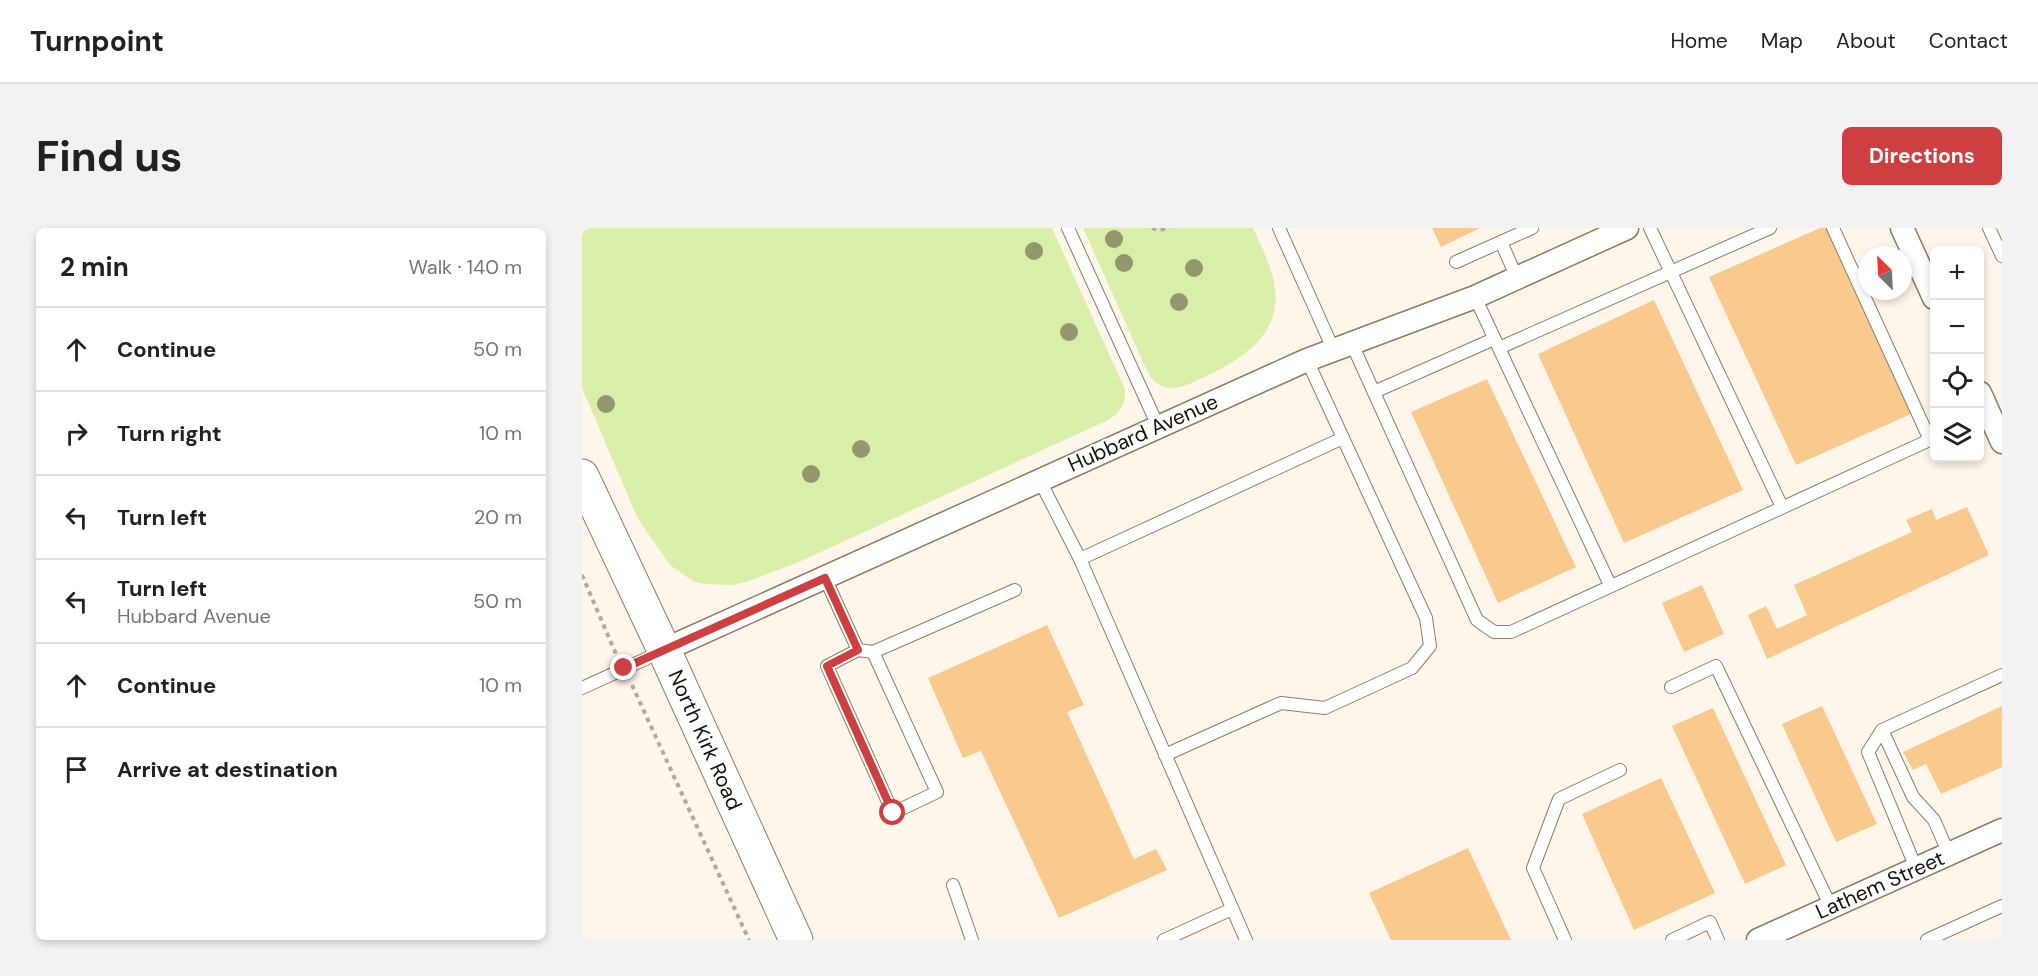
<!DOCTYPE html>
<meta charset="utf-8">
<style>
body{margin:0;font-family:"DM Sans",sans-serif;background:#f2f2f2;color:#202124}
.controls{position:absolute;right:18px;top:18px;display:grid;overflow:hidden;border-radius:9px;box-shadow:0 3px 9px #0003}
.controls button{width:54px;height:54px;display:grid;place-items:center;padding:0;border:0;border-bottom:2px solid #e0e0e0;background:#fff;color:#202124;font:30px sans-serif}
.compass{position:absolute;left:1276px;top:18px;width:54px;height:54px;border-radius:50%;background:#fff;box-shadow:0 3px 9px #0003;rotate:336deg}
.stop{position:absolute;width:18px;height:18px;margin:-14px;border:4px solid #ce3f41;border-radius:50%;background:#fff}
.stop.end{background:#ce3f41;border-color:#fff;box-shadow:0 2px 6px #0008}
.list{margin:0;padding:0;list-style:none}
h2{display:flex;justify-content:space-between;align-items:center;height:78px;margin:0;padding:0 24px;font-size:26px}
h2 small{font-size:20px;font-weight:400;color:#757577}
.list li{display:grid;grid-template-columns:39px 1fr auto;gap:18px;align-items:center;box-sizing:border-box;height:84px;padding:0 24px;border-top:2px solid #e0e0e0}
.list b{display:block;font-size:22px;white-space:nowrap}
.list p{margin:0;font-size:20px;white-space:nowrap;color:#757577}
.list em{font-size:20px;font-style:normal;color:#757577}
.icon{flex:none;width:33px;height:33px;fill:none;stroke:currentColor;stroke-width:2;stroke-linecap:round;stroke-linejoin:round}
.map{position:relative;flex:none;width:1420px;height:712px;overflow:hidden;border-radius:9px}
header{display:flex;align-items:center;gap:36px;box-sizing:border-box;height:84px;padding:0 30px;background:#fff;border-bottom:2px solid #e0e0e0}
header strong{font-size:28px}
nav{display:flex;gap:33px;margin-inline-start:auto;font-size:21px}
.intro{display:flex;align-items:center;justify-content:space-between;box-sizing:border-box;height:144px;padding:0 36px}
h1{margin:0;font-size:42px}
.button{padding:15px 27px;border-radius:9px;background:#ce3f41;color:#fff;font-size:21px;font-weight:700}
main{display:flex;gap:36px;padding:0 36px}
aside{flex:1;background:#fff;border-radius:9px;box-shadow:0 3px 9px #0003}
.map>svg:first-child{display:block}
.green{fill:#d9efa9}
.building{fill:#f9c98d}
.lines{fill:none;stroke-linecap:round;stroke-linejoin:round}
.lane-casing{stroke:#8e7b64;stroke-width:14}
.street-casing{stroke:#8e7b64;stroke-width:25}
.secondary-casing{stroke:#8e7b64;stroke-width:35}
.path{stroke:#b0a99e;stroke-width:4;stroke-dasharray:4.5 4.5;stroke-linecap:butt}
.lane{stroke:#fff;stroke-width:12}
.street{stroke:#fff;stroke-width:22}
.secondary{stroke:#fff;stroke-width:33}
.tree{fill:#93976d}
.route{stroke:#ce3f41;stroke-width:8}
.labels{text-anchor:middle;stroke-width:4.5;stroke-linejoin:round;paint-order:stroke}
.street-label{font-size:21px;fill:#171007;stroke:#fff}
</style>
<header>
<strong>Turnpoint</strong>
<nav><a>Home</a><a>Map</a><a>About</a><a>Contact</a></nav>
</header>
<div class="intro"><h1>Find us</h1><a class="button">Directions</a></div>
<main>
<aside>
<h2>2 min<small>Walk · 140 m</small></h2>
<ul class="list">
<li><svg class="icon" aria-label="ahead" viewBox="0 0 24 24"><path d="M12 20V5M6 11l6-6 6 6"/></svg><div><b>Continue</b></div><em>50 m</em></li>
<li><svg class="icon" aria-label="right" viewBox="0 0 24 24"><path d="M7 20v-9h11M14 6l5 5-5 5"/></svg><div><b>Turn right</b></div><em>10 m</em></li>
<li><svg class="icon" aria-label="left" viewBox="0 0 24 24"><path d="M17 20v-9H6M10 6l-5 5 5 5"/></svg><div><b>Turn left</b></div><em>20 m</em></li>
<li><svg class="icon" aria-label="left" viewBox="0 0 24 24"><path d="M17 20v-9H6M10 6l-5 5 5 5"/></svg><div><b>Turn left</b><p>Hubbard Avenue</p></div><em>50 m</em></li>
<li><svg class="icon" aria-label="ahead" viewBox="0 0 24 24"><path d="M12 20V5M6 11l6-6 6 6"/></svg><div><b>Continue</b></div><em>10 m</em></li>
<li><svg class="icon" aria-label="arrive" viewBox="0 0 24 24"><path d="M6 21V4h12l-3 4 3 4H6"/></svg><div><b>Arrive at destination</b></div></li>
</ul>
</aside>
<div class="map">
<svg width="1420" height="712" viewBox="0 0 1420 712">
<rect width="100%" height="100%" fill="#fef6eb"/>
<!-- green -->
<g class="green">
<path d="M 0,0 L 470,0 L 543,161 C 544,176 538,186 524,193 L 217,334 L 164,354 L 150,357 L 123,356 L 112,354 L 88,337 L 56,291 L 0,160 Z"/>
<path d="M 501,0 L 671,0 C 682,24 697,52 693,79 C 688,116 650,136 620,150 C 609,155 597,162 585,160 C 575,158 570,151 565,143 Z"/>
</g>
<!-- building -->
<g class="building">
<polygon points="850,0 898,0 859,19"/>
<polygon points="1238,0 1244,0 1329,186 1214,237 1127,49"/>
<polygon points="1072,72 1161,262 1042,315 956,126"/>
<polygon points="905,151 994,339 916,375 829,184"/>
<polygon points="1385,279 1407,327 1185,431 1166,387 1184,378 1195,401 1225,387 1212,357 1330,304 1324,292 1350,281 1354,292"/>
<polygon points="1120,357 1142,406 1102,424 1080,375"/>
<polygon points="465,397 502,477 485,484 552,631 574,621 585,642 477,690 399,523 381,530 346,450"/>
<polygon points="1240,478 1295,596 1254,614 1200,496"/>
<polygon points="1420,478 1420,539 1359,566 1344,536 1331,542 1321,524"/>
<polygon points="1131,480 1204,637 1163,656 1090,498"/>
<polygon points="1079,550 1133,665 1052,702 1000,586"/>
<polygon points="886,620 929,712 809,712 787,665"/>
</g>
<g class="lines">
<!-- lane casing -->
<g class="lane-casing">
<g id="lane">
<polyline points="486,0 576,198"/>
<polyline points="697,0 752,123"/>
<polyline points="1068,0 1200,279"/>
<polyline points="1251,0 1348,212"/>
<polyline points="1407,0 1420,28"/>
<polyline points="919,14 935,50"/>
<polyline points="874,34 950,0"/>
<polyline points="893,69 1028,357"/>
<polyline points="770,116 895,392 912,404 929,404 1352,210"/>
<polyline points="917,120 1188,0"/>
<polyline points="792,164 912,111"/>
<polyline points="457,251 498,331 664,712"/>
<polyline points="498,331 761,210"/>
<polyline points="243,350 276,422 291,424 355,564 311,585 245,438 276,422"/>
<polyline points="291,424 433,362"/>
<polyline points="1089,459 1134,438 1249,679"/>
<polyline points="0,460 81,423"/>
<polyline points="1300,502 1331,569 1352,592 1367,626"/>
<polyline points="583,527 699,475 743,480 830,440 848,418 844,390 725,132"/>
<polyline points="1334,640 1286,524 1300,502 1420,447"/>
<polyline points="371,657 390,712"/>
<polyline points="582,712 650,681"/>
<polyline points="983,712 951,640 977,571 1038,542"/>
<polyline points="1090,712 1128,694 1136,712"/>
<polyline points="1345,712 1420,678"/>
</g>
</g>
<!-- street casing -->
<g class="street-casing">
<g id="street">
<polyline points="1320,0 1352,70"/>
<polyline points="1398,165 1420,214"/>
<polyline points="82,422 725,132 893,69 1045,0"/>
<polyline points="1176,712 1420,602"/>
</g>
</g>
<!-- secondary casing -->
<g class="secondary-casing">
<polyline id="secondary" points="0,248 82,422 214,712"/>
</g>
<!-- path -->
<g class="path">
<polyline points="570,0 576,2 588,0"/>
<polyline points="0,347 34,426"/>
<polyline points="50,457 167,712"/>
</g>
<!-- lane -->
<use href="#lane" class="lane"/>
<!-- street -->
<use href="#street" class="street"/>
<!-- secondary -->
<use href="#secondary" class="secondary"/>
</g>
<!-- trees -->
<g class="tree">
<circle cx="532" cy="11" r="9"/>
<circle cx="452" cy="23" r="9"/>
<circle cx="542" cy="35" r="9"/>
<circle cx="612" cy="40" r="9"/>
<circle cx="597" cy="74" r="9"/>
<circle cx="487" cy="104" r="9"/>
<circle cx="24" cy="176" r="9"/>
<circle cx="279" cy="221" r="9"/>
<circle cx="229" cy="246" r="9"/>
</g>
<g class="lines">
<!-- route -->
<polyline class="route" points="42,440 243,350 276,422 245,438 311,585"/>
</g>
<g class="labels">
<!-- street labels -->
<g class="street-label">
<text transform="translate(561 205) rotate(-24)" y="7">Hubbard Avenue</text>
<text transform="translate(123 512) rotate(66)" y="7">North Kirk Road</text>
<text transform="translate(1298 657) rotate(-24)" y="7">Lathem Street</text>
</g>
</g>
</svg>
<div class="controls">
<button>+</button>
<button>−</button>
<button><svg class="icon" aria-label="locate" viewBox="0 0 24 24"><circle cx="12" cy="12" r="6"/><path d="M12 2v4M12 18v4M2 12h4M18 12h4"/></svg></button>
<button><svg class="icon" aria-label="layers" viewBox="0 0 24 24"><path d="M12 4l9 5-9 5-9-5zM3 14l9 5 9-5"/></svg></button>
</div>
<svg class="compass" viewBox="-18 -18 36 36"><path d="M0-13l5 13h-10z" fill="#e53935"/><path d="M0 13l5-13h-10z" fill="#757577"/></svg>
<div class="stop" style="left:311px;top:585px"></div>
<div class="stop end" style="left:42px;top:440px"></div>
</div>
</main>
